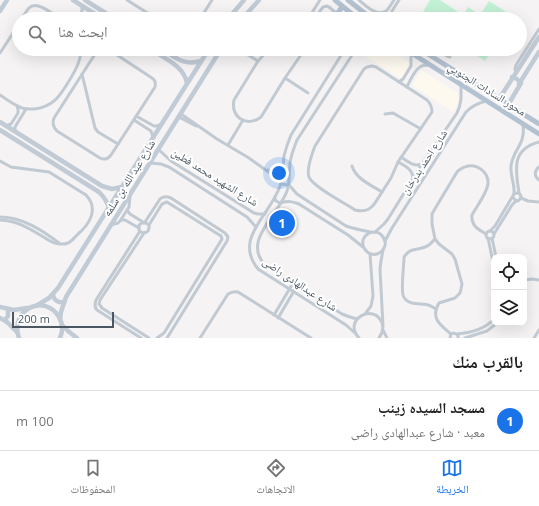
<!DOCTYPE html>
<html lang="ar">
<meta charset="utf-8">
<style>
body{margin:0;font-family:"Open Sans","Noto Naskh Arabic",sans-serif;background:#f6f6f6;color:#222;direction:rtl}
.controls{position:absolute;right:12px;bottom:12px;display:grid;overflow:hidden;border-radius:8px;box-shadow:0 4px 16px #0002}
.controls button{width:36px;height:36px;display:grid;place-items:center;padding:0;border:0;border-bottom:1px solid #e0e0e0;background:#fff;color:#222;font:20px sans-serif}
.scale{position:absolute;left:12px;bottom:10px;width:102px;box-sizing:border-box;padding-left:4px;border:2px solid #4a5661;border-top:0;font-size:11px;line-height:14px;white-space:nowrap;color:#4a5661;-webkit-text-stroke:3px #fff;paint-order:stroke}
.you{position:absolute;left:279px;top:173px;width:14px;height:14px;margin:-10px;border:3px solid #fff;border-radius:50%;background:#1a73e8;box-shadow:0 0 0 6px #1a73e833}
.badge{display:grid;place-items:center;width:26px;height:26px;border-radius:50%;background:#1a73e8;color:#fff;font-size:13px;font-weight:700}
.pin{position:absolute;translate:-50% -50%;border:2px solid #fff;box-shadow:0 1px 4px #0006}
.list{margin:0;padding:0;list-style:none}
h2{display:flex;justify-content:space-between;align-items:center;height:52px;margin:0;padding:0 16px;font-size:17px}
h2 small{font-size:13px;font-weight:400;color:#767676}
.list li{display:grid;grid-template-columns:26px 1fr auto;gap:12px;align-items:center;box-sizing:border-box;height:60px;padding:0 16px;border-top:1px solid #e0e0e0}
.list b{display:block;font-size:15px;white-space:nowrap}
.list p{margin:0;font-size:13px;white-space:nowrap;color:#767676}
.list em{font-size:13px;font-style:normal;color:#767676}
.icon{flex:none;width:22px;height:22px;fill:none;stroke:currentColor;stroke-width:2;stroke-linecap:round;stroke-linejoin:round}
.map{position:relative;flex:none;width:539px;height:338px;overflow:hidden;direction:ltr}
.search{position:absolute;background:#fff;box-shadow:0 4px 16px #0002;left:12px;right:12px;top:12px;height:44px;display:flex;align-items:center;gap:10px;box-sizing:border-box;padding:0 14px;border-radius:22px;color:#767676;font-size:15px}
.sheet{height:112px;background:#fff}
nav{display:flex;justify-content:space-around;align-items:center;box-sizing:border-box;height:56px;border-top:1px solid #e0e0e0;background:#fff;font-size:11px;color:#767676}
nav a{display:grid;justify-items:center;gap:2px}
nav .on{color:#1a73e8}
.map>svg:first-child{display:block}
.commercial{fill:#fdf9ef}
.green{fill:#c3f1d5}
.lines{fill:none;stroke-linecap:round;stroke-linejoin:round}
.street{stroke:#c1cad2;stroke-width:3}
.secondary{stroke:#c1cbd6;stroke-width:4.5}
.primary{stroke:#b3c2d1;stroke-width:5}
.labels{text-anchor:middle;stroke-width:4;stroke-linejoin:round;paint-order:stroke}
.street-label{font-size:11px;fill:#4a5661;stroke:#fff}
</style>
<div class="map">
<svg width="539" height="338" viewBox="0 0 539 338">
<rect width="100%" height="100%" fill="#f5f3f3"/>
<!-- commercial -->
<g class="commercial">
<polygon points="362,49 391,49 397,53 396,54 410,63 403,77 400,78 360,53"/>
<polygon points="421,70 458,93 459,99 458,103 453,112 413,86 413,83"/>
</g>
<!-- green -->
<g class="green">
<polygon points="430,0 440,0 457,11 452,19 419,19"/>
<polygon points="489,1 508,13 504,19 494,19 482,12"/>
<polygon points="468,7 477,13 474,19 471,19 464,14"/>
<polygon points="477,49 493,49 485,61 474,54"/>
</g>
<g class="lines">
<!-- street -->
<g class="street">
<polyline points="127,0 157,19"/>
<path d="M 359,0 C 365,5 377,17 386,11 C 389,9 391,4 394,0"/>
<polyline points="202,15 208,19"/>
<path d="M 22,19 C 24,15 26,11 29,8 C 37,0 53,14 60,19"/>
<polyline points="77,19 82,11 82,6"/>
<polyline points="83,19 87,14 92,12"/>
<polyline points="200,19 212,0"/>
<polyline points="308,19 320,0"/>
<polyline points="314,19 323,7 327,6 329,7 343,19"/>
<polyline points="391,19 392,11 399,0"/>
<path d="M 100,49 L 97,51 L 54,118 C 52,123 53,127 57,131 L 100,158 C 104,160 108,159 111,155 L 155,87 C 156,83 155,80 152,78 L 108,49"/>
<polyline points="238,49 258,61"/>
<path d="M 269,49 L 258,61 L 234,100 C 230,117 247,128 261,117 L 285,78 L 305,49"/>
<path d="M 345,49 L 291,135 C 288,142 286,148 284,156 C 283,166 283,176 280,186 C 270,216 233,238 258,269 L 346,325 L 355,333"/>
<path d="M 356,49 L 297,140 C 294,148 291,155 290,163 C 289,173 290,182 287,191 C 278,216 241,241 266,266 L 342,314 L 350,317 L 357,319"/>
<polyline points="436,49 447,56 450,57"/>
<polyline points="0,53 19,24"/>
<path d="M 372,66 L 376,67 L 427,100 C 431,104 432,107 432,112 L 398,162 L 391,178 L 375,203 C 370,211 363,212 355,210 C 345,203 313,187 309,177 C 306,169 312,154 315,146 L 364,69 L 367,67 Z"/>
<polyline points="516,72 515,69 516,65 539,29"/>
<polyline points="82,74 95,128 98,132 118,144"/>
<polyline points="285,78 308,93"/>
<polyline points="399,82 403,79 411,66 411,53"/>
<path d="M 407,87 C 409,82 415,70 420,67 C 422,65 426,65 430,65"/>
<path d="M 0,95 C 7,100 14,105 22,108 C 26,109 30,109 34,109 C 53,107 60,96 69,81 C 75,71 81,61 81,49"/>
<polyline points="181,114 217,139 249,158 281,181"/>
<polyline points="385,114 393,113 421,129"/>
<polyline points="136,116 154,126 157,126 161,124"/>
<polyline points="179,117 196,126"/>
<polyline points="134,120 151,131 153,137"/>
<polyline points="6,126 11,124 18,113 18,109 17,106"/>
<polyline points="15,131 15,127 26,109"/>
<polyline points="228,145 243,120"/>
<polyline points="158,149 171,161 254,213 258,214 265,214"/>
<path d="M 401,157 C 408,162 414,167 422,164"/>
<path d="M 0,161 L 11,167 L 49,172 L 86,195 C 99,209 90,224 77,235 C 74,238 71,242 68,243 C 63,245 56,244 52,242 C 34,232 22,221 0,220"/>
<path d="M 398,162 C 405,166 413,169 413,179"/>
<polyline points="150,163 161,164 169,167 247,217 256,227"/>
<path d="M 352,166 C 356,179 371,185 382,192"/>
<path d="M 539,167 C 534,171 534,176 539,180"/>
<polyline points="268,170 282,176"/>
<path d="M 281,184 L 289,185 L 297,194 L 303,198 L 346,226 C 354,229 362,230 370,232 C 373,232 377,232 379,233 C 382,235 384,238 385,241 C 386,245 384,249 381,252 C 367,262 353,238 372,232"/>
<path d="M 519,193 C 516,171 510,150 539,142"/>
<path d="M 514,194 C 515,184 510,175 511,166 C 513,149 526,145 523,124"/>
<polyline points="521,198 528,201 539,202"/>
<path d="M 275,199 L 276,201 L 280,203 C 288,201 292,201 299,204 L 348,235 L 363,247"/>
<polyline points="127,210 130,214 143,222"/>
<path d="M 0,217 C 22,217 42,230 59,243"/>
<polyline points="121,220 125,220 139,228"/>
<path d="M 145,222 L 160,199 C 163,196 166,196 171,198 L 225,233 L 228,237 L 227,241 L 167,338"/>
<polyline points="110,225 118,223 120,221 129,207 130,196"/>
<path d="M 149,225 L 146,223 L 142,223 L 139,225 L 139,230 C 141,233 145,234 148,231 L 149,228 L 149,225 L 162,204 L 167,202 L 221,236 L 222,239 L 164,333 L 157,338"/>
<path d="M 140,231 L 96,300 C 95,304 94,307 97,310 L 141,338"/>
<path d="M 490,231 L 495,226 L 514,194 C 517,192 520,193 521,196 L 520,199 L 518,201 L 515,200 L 513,197"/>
<circle cx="490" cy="235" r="4"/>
<path d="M 375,232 L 384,224 L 388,219 L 422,164 L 457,113 C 462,103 461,95 461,84"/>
<polyline points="144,233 100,300 99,304 102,308 149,338"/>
<polyline points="494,234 512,205 516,201"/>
<polyline points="488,238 494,267"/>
<polyline points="492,238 496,257"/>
<path d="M 435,239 C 432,242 429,246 425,247 C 415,251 411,247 404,257 C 404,265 401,287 403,295 C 404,299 408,302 412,303 C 422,305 426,302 436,309"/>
<path d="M 385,241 L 392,228 L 466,112 C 472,106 478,103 486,101"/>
<polyline points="524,280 532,279 539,280"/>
<polyline points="365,314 371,306 373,296 370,254"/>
<polyline points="274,315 293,283"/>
<polyline points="278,318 297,286"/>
<polyline points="383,326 380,269 381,261 383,250"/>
<polyline points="383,330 387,338"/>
<path d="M 451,334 C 440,325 430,318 439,303 L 455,298 L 460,293 L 461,289 L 462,284 L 455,259 L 452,254 L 439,244 L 435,239 L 432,224 L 432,214 L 436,207 L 457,172 C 460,169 463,167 468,166 C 478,164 489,173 488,184 C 487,193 477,206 472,215 C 471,226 478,229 486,234"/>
<path d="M 457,334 C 469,333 485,329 494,319"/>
<path d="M 200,338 L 228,294 C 231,292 234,291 238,292 L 311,338"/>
<path d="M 359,338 C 342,320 374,302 382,323 C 384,329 382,334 379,338"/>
<polyline points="450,338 451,334 454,333 458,335 458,338"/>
<polyline points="465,338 487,331 497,323"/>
<polyline points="534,338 539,330"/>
</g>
<!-- secondary -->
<g class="secondary">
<polyline points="73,0 103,19"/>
<polyline points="85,0 115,19"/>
<polyline points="0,11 7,0"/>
<polyline points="228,19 244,0"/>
<polyline points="242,19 259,0"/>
<path d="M 150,49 C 164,58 184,66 187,83"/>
<path d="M 162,49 C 176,58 184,66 201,61"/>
<polyline points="519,84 539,52"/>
<polyline points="499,99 539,37"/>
<polyline points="508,105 521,83 517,79 512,77"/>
<polyline points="0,122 102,186 112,189 122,187"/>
<path d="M 0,130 L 99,192 C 104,197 107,201 109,208"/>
<path d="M 53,295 C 54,300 58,303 63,302"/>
<polyline points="36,306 49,298 58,288 209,49"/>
<polyline points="0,307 14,310 27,308"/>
<polyline points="0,318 7,322 17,332"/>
<polyline points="60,319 61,312 66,297 221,49"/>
<polyline points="5,320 8,316 8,309"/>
<polyline points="62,325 68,331 77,338"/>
<path d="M 19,338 C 9,309 45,293 59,317 C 63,324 63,331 60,338"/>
</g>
<!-- primary -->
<g class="primary">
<polyline points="335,0 358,19"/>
<polyline points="348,0 372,19"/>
<polyline points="337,14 342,7"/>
<polyline points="405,49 539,134"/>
<polyline points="420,49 539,124"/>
</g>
</g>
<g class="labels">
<!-- street labels -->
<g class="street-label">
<text transform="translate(487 89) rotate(32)" y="4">محور السادات الجنوبي</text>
<text transform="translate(424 162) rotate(-57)" y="4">شارع احمد بدرخان</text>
<text transform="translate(215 177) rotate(32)" y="4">شارع الشهيد محمد فطين</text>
<text transform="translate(129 178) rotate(-58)" y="4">شارع عبد الله بن سلمه</text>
<text transform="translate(300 284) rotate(34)" y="4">شارع عبدالهادى راضى</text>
</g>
</g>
</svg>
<div class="controls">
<button><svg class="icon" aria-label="locate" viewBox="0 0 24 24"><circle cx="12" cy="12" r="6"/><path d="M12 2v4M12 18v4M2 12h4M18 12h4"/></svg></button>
<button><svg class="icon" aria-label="layers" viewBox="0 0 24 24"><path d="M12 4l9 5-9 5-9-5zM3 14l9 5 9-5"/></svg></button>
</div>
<div class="scale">200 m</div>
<div class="you"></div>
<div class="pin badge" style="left:282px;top:223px">1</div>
<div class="search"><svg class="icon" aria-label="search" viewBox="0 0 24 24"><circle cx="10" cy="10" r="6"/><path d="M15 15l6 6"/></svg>ابحث هنا</div>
</div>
<section class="sheet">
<h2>بالقرب منك<small></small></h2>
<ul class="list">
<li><span class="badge">1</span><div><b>مسجد السيده زينب</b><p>معبد · شارع عبدالهادى راضى</p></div><em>100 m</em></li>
</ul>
</section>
<nav>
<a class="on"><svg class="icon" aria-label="map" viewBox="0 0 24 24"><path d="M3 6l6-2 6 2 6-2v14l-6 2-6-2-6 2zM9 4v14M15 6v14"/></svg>الخريطة</a>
<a><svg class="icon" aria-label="directions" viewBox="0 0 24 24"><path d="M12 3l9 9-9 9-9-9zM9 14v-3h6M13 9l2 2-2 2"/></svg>الاتجاهات</a>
<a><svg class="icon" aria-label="saved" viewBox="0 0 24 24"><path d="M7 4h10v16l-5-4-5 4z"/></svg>المحفوظات</a>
</nav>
